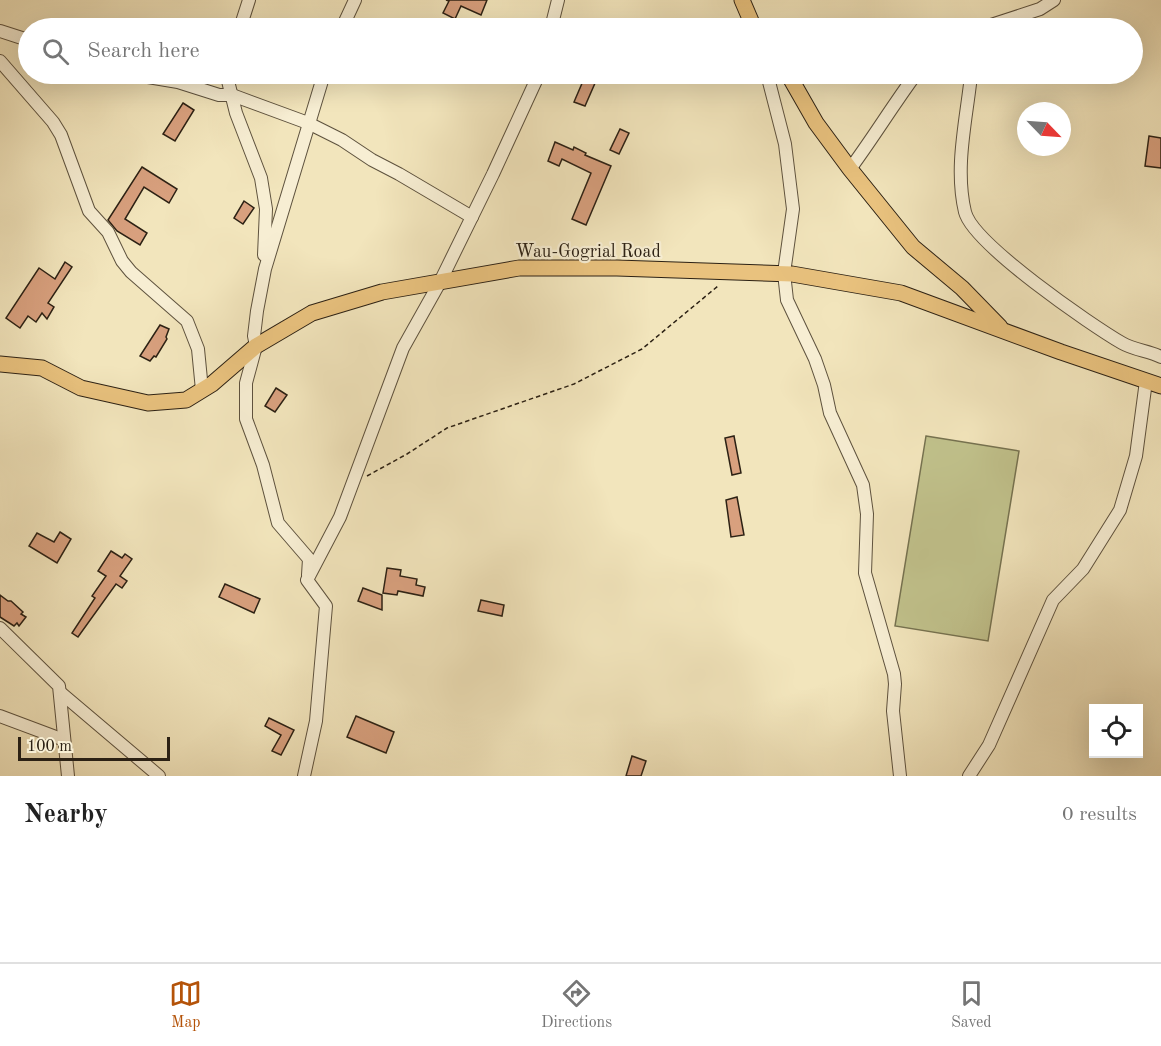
<!DOCTYPE html>
<style>
body{margin:0;font-family:"Old Standard TT",serif;background:#f2f2f2;color:#222}
.controls{position:absolute;right:18px;bottom:18px;display:grid;overflow:hidden;border-radius:0px;box-shadow:0 6px 24px #0002}
.controls button{width:54px;height:54px;display:grid;place-items:center;padding:0;border:0;border-bottom:2px solid #e0e0e0;background:#fff;color:#222;font:30px sans-serif}
.compass{position:absolute;left:1017px;top:102px;width:54px;height:54px;border-radius:50%;background:#fff;box-shadow:0 6px 24px #0002;rotate:115deg}
.scale{position:absolute;left:18px;bottom:15px;width:152px;box-sizing:border-box;padding-left:6px;border:3px solid #2c2114;border-top:0;font-size:16px;line-height:21px;white-space:nowrap;color:#2c2114;-webkit-text-stroke:4px #f7eed3;paint-order:stroke}
.list{margin:0;padding:0;list-style:none}
h2{display:flex;justify-content:space-between;align-items:center;height:78px;margin:0;padding:0 24px;font-size:26px}
h2 small{font-size:20px;font-weight:400;color:#767676}
.icon{flex:none;width:33px;height:33px;fill:none;stroke:currentColor;stroke-width:2;stroke-linecap:round;stroke-linejoin:round}
.map{position:relative;flex:none;width:1161px;height:776px;overflow:hidden}
.search{position:absolute;background:#fff;box-shadow:0 6px 24px #0002;left:18px;right:18px;top:18px;height:66px;display:flex;align-items:center;gap:15px;box-sizing:border-box;padding:0 21px;border-radius:33px;color:#767676;font-size:22px}
.sheet{height:186px;background:#fff}
nav{display:flex;justify-content:space-around;align-items:center;box-sizing:border-box;height:84px;border-top:2px solid #e0e0e0;background:#fff;font-size:16px;color:#767676}
nav a{display:grid;justify-items:center;gap:3px}
nav .on{color:#b45309}
.map>svg:first-child{display:block}
.green{fill:#c1c28c;stroke:#767250;stroke-width:1.5}
.building{fill:#d8a07e;stroke:#2c2114;stroke-width:1.5}
.lines{fill:none;stroke-linecap:round;stroke-linejoin:round}
.minor-casing{stroke:#5e523e;stroke-width:14}
.major-casing{stroke:#2c2114;stroke-width:17}
.path{stroke:#2c2114;stroke-width:1.5;stroke-dasharray:4.5 3;stroke-linecap:butt}
.minor{stroke:#f7eed3;stroke-width:12}
.major{stroke:#e9c27e;stroke-width:15}
.labels{text-anchor:middle;stroke-width:4.5;stroke-linejoin:round;paint-order:stroke}
.street-label{font-size:18px;fill:#2c2114;stroke:#f7eed3}
</style>
<div class="map">
<svg width="1161" height="776" viewBox="0 0 1161 776">
<rect width="100%" height="100%" fill="#f2e5bc"/>
<filter id="stains"><feTurbulence type="fractalNoise" baseFrequency=".00333" numOctaves="4"/><feColorMatrix values="0 0 0 0 .2 0 0 0 0 .09 0 0 0 0 .02 0 0 0 .5 -.17"/></filter>
<radialGradient id="worn" r=".72"><stop offset=".6" stop-color="#630" stop-opacity="0"/><stop offset="1" stop-color="#630" stop-opacity=".3"/></radialGradient>
<!-- green -->
<polygon class="green" points="926,436 1019,451 988,641 895,626"/>
<!-- building -->
<g class="building">
<polygon points="446,0 487,0 481,15 461,6 455,19 443,13 449,1"/>
<polygon points="586,74 599,74 585,106 574,102"/>
<polygon points="183,103 194,110 175,141 163,134"/>
<polygon points="620,129 629,133 619,154 610,150"/>
<polygon points="1149,136 1161,138 1161,168 1145,166"/>
<polygon points="555,142 573,150 574,147 586,153 585,155 611,166 586,225 572,219 591,173 562,159 559,166 548,161"/>
<polygon points="142,167 177,189 169,203 144,187 125,219 147,233 140,245 117,231 108,220"/>
<polygon points="244,201 254,208 243,224 234,218"/>
<polygon points="65,262 72,267 48,303 54,307 47,319 42,313 36,322 28,316 20,328 6,318 39,268 55,279"/>
<polygon points="160,325 169,329 166,337 167,339 156,357 154,356 150,361 140,356"/>
<polygon points="276,388 287,395 275,412 265,406"/>
<polygon points="734,436 741,473 732,475 725,438"/>
<polygon points="737,497 744,535 731,537 726,500"/>
<polygon points="60,532 71,539 57,563 29,546 37,533 54,542"/>
<polygon points="111,551 122,558 125,554 132,559 120,576 127,581 122,588 116,584 78,637 72,633 95,598 92,596 106,576 98,571"/>
<polygon points="387,568 401,570 400,576 417,579 416,585 425,587 423,596 398,591 397,595 383,593"/>
<polygon points="225,584 260,599 254,613 219,597"/>
<polygon points="363,588 382,595 382,610 358,601"/>
<polygon points="0,595 8,601 11,601 23,612 21,614 26,617 19,626 17,623 14,626 0,617"/>
<polygon points="481,600 504,605 502,616 478,611"/>
<polygon points="356,716 394,732 386,753 347,737"/>
<polygon points="269,718 294,730 281,755 272,751 281,735 265,726"/>
<polygon points="632,756 646,761 641,776 626,776"/>
</g>
<g class="lines">
<!-- minor casing -->
<g class="minor-casing">
<g id="minor">
<polyline points="240,28 249,0"/>
<polyline points="342,28 355,0"/>
<polyline points="551,28 558,0"/>
<polyline points="982,28 1040,9 1054,0"/>
<polyline points="0,31 28,40"/>
<polyline points="0,61 53,122 61,135 89,211 108,232 122,261 131,272 187,321 198,349 202,390"/>
<polyline points="130,74 178,82 219,95 232,95 308,123 342,140 372,160 399,174 472,217"/>
<polyline points="228,74 227,77 236,113 261,178 266,209 264,255"/>
<polyline points="767,74 785,144 793,209 784,273 787,300 815,359 824,385 830,413 863,485 867,514 865,573 894,674 895,684 893,711 900,776"/>
<path d="M 970,84 C 965,126 955,170 965,212 C 973,244 1091,325 1122,343 C 1134,350 1149,351 1161,357"/>
<path d="M 850,169 C 873,138 893,105 916,74"/>
<polyline points="308,575 309,559 278,523 263,465 246,419 246,383 256,346 254,336 257,311 265,269 324,74"/>
<polyline points="0,628 59,686 68,776"/>
<polyline points="61,693 159,776"/>
<polyline points="0,716 64,740"/>
<polyline points="304,776 316,721 326,606 307,580 340,517 403,348 440,282 493,174 539,74"/>
<polyline points="969,776 989,745 1053,600 1083,569 1120,510 1136,456 1146,381"/>
</g>
</g>
<!-- major casing -->
<g class="major-casing">
<g id="major">
<polyline points="742,0 754,28"/>
<polyline points="788,74 816,123 850,169 913,247 962,288 1000,327"/>
<polyline points="0,364 42,368 81,388 148,403 186,400 212,384 256,346 312,313 382,292 519,268 617,268 792,274 901,293 1061,352 1161,386"/>
</g>
</g>
<!-- path -->
<polyline class="path" points="367,476 407,454 447,428 574,384 642,349 718,286"/>
<!-- minor -->
<use href="#minor" class="minor"/>
<!-- major -->
<use href="#major" class="major"/>
</g>
<g class="labels">
<!-- street labels -->
<g class="street-label">
<text x="588" y="257">Wau-Gogrial Road</text>
</g>
</g>
<rect width="100%" height="100%" filter="url(#stains)"/>
<rect width="100%" height="100%" fill="url(#worn)"/>
</svg>
<div class="controls">
<button><svg class="icon" aria-label="locate" viewBox="0 0 24 24"><circle cx="12" cy="12" r="6"/><path d="M12 2v4M12 18v4M2 12h4M18 12h4"/></svg></button>
</div>
<svg class="compass" viewBox="-18 -18 36 36"><path d="M0-13l5 13h-10z" fill="#e53935"/><path d="M0 13l5-13h-10z" fill="#767676"/></svg>
<div class="scale">100 m</div>
<div class="search"><svg class="icon" aria-label="search" viewBox="0 0 24 24"><circle cx="10" cy="10" r="6"/><path d="M15 15l6 6"/></svg>Search here</div>
</div>
<section class="sheet">
<h2>Nearby<small>0 results</small></h2>
<ul class="list">
</ul>
</section>
<nav>
<a class="on"><svg class="icon" aria-label="map" viewBox="0 0 24 24"><path d="M3 6l6-2 6 2 6-2v14l-6 2-6-2-6 2zM9 4v14M15 6v14"/></svg>Map</a>
<a><svg class="icon" aria-label="directions" viewBox="0 0 24 24"><path d="M12 3l9 9-9 9-9-9zM9 14v-3h6M13 9l2 2-2 2"/></svg>Directions</a>
<a><svg class="icon" aria-label="saved" viewBox="0 0 24 24"><path d="M7 4h10v16l-5-4-5 4z"/></svg>Saved</a>
</nav>
